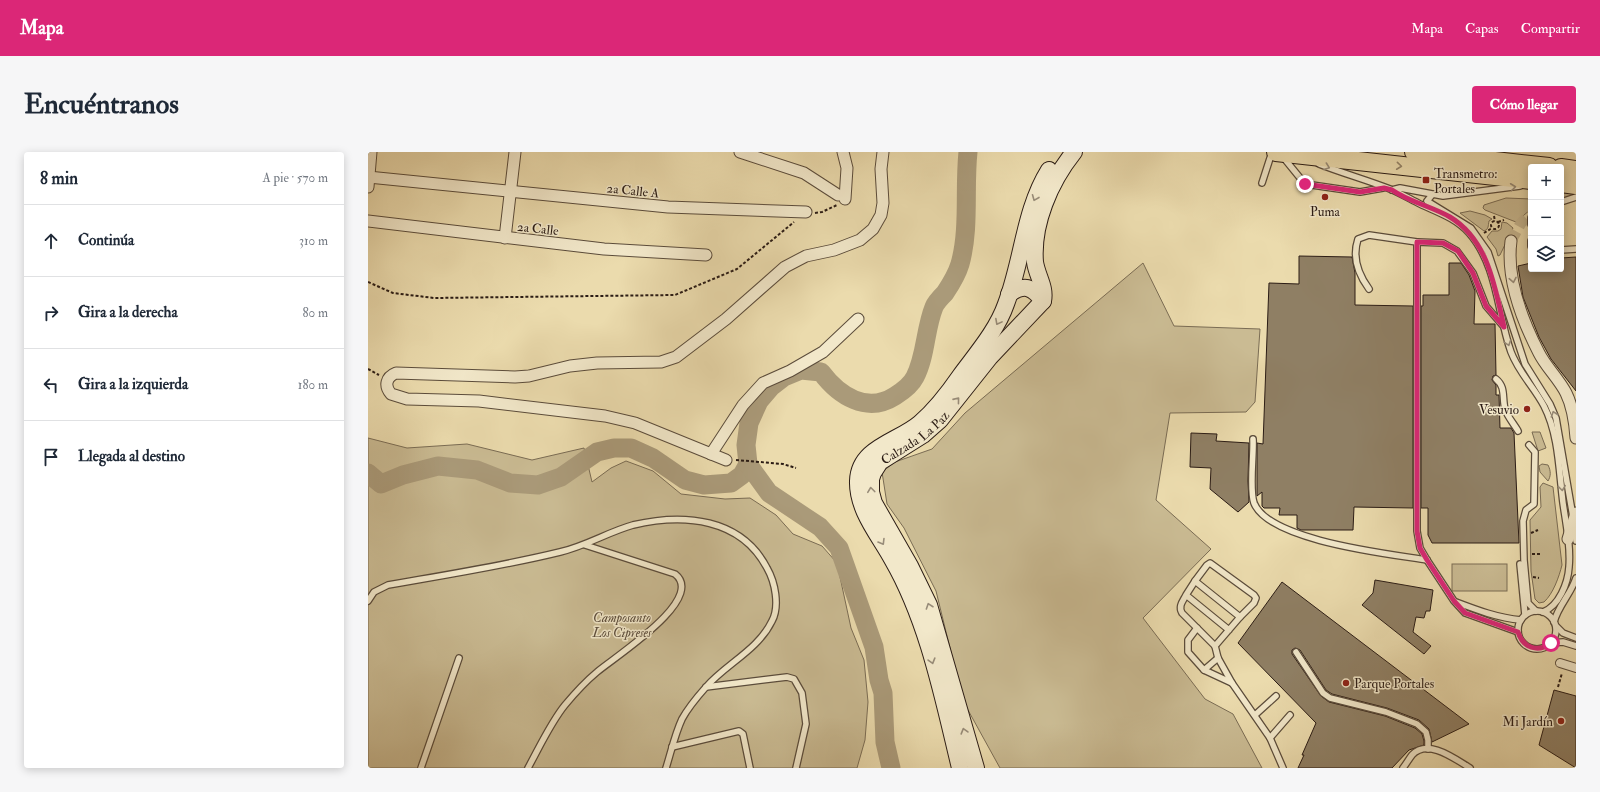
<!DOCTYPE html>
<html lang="es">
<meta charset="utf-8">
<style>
body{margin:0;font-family:"IM FELL Double Pica",serif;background:#f6f6f7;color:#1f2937}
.controls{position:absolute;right:12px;top:12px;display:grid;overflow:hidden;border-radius:4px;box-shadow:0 2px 10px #0003}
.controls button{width:36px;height:36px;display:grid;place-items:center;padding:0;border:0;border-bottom:1px solid #e0e1e3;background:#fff;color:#1f2937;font:20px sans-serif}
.stop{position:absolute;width:12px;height:12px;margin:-9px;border:3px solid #db2777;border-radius:50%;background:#fff}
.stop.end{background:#db2777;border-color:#fff;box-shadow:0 1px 4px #0008}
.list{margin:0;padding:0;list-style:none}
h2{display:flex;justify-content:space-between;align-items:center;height:52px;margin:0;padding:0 16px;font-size:17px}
h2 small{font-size:13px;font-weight:400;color:#747a83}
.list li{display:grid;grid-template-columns:26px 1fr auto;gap:12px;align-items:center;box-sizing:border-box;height:72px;padding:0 16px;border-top:1px solid #e0e1e3}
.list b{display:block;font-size:15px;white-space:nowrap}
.list em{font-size:13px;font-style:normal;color:#747a83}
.icon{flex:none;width:22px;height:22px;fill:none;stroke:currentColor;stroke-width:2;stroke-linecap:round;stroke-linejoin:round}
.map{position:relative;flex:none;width:1208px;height:616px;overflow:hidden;border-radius:4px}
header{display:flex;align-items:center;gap:24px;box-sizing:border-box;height:56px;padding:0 20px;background:#db2777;color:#fff}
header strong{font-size:19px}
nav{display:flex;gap:22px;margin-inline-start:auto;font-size:14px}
.intro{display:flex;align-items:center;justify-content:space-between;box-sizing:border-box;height:96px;padding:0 24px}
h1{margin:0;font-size:28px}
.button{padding:10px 18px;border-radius:4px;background:#db2777;color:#fff;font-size:14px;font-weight:700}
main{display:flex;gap:24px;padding:0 24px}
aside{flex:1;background:#fff;border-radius:4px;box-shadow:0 2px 10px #0003}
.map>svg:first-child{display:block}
.green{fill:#cabb93;stroke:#7a6c54}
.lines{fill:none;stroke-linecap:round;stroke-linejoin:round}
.river{stroke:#aa9a79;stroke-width:19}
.building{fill:#8f7f64;stroke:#2b1c15}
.minor-tunnel{stroke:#c5b58f;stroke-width:11;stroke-dasharray:11 5.5;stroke-linecap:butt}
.service-casing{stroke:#5b4c3b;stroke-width:8}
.pedestrian-casing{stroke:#5b4c3b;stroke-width:10}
.minor-casing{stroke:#5b4c3b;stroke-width:13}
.secondary-casing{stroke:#2b1c15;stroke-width:18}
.trunk-casing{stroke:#2b1c15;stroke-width:20}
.path{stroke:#2b1c15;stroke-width:2;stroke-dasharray:3 2;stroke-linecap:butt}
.service{stroke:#f2e8ca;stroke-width:5.5}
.pedestrian{stroke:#f2e8ca;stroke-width:8}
.minor{stroke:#f2e8ca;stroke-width:11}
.secondary{stroke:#f2e8ca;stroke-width:16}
.trunk{stroke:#ebdbad;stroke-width:18}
.oneway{stroke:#958569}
.oneway2{stroke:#988c79}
.route{stroke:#db2777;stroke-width:5}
.poi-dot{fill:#8f2418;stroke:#f2e8ca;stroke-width:1.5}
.labels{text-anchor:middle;stroke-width:3;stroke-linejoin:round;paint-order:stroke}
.poi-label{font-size:13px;fill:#2b1c15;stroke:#f2e8ca;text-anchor:start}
.street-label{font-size:13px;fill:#2b1c15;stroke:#f2e8ca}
.park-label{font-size:13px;font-style:italic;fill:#5b4c3b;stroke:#f2e8ca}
</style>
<header>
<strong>Mapa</strong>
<nav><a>Mapa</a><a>Capas</a><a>Compartir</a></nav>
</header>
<div class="intro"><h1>Encuéntranos</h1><a class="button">Cómo llegar</a></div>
<main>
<aside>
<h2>8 min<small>A pie · 570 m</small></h2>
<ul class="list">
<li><svg class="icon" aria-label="ahead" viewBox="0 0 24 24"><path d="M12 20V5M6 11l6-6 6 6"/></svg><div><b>Continúa</b></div><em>310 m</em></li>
<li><svg class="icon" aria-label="right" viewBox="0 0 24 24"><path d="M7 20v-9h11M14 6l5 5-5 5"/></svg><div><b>Gira a la derecha</b></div><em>80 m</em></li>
<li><svg class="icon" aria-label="left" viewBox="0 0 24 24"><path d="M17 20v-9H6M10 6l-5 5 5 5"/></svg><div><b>Gira a la izquierda</b></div><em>180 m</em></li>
<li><svg class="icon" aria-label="arrive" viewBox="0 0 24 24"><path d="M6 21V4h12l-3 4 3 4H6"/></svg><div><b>Llegada al destino</b></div></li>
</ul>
</aside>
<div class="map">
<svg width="1208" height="616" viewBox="0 0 1208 616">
<rect width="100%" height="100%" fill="#ebdbad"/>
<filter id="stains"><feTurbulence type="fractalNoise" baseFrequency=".005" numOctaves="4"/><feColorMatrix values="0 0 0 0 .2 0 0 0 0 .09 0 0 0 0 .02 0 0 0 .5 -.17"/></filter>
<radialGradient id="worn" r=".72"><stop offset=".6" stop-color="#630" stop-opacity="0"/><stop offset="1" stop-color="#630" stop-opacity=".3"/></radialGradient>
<!-- green -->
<g class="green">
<polygon points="1138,46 1163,47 1163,57 1148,70 1117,58 1115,56 1116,53"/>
<path d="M 1102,59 L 1117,63 L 1124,67 L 1121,69 C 1120,74 1121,77 1116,79 L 1092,61 Z"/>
<polygon points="1134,70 1139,71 1145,76 1132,103 1130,104 1128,97 1119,85 1124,79 1130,79 1133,77"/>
<polygon points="775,111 806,174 892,177 887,250 878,260 802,261 788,348 843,397 775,466 837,547 865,562 894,616 632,616 595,549 568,439 536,376 519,352 514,320 527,310 564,297 597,261"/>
<polygon points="1164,280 1172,280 1178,296 1170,299"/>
<polygon points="0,286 39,296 99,292 164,308 216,296 224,330 243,316 258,309 285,319 313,342 357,347 382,346 408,363 425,382 454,394 469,411 483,476 496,508 500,550 497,588 489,616 0,616"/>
<path d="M 1174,312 L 1180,313 C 1183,319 1183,324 1180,329 L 1172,320 L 1171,314 Z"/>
<path d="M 1175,331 L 1185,335 L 1194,413 C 1191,425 1185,442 1176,450 L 1171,451 L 1167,447 L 1163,419 L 1162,368 L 1173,355 L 1172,335 Z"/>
<rect x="1084" y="412" width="55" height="27"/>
</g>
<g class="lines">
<!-- river -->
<g class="river">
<polyline points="0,321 13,332 35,323 70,314 109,318 142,331 170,333 193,325 229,300 246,296 263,296 285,306 317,328 336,333 363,331 374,323 380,312"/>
<path d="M 523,616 L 517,590 L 515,541 L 511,528 L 506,495 L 471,396 L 452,375 L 401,341 L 380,312 L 378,293 L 381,271 L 391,249 L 403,235 L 416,225 L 433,218 L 453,220 C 471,244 499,262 527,244 C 535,239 543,233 547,225 C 558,204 557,177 566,155 C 568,150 573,145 577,141 C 583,132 589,122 592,112 C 602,76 596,37 600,0"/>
</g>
</g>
<!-- building -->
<g class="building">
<polygon points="931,104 984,105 987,121 987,153 1045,154 1045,356 986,355 985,378 933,378 929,376 929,363 911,363 912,356 896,356 894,354 894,340 889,344 889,291 895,292 901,131 931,132"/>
<polygon points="1208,105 1208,239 1183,207 1171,185 1155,145 1150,114 1163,111 1163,117 1193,117 1193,106"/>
<polygon points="1081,111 1093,111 1101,123 1107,139 1106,172 1127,172 1128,223 1125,224 1124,228 1128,233 1128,243 1131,243 1132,276 1143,276 1146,281 1151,391 1064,391 1060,383 1060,356 1053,356 1053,154 1055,154 1055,143 1081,143"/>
<polygon points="823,281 849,282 848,289 881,291 880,329 881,350 870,360 842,337 843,316 822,315"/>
<polygon points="1007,428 1065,438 1062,459 1058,459 1056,466 1048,465 1045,480 1063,494 1056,502 994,453 1005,441"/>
<polygon points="914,430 1101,572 1064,590 1061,577 1051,568 1019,556 964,542 958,538 932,498 927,496 924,498 924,502 953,544 961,550 1017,564 1047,576 1054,582 1056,589 1056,593 1041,598 1024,616 930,616 936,603 934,603 948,571 870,491"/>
<polygon points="1186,538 1208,544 1208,616 1171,593"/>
</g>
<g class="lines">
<!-- minor-tunnel -->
<g class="minor-tunnel">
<polyline points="1193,47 1208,41"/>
<polyline points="1143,89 1153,71 1163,62"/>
</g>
<!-- service casing -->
<g class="service-casing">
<g id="service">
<polyline points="915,5 937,32 992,40 1015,36"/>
<path d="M 951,12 C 974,21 999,28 1022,37 C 1032,41 1042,47 1052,52 C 1069,60 1088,66 1101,81 C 1130,114 1129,161 1143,200 C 1151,221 1166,235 1176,254 C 1191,283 1191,320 1195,351 C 1198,372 1203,394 1201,415 C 1200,431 1191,454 1175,460"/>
<polyline points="894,31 904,0"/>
<polyline points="1024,38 1032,36 1075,44 1152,34"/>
<polyline points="1064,43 1059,49 1103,76 1120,100 1157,212 1182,252 1188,266 1205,365"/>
<polyline points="1193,50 1208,45"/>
<polyline points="1163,66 1163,72"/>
<polyline points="1163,89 1163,94"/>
<polyline points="1193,98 1208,97"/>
<path d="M 1001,137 C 990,122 984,105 990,87 L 1001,83 L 1049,90"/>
<polyline points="1136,175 1118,154 1105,121 1089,99 1075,91 1049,90 1049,379 1052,396 1059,408 1086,449 1097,461 1150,480"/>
<path d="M 1128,227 C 1138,235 1134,246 1137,257 C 1139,264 1146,272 1150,279"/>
<path d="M 885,287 C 886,303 881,337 886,351 C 901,389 1022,402 1059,408"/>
<polyline points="1161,293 1167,300 1166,352 1158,358 1155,369 1156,408 1160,451 1168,459"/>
<polyline points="1207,375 1208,389"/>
<polyline points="1152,412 1157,463"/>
<polyline points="827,429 839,413 842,411 886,443 888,446 886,451 872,465"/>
<path d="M 818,443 C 815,449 810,454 814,461 L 847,494 L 872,465 L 827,429 L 818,443 L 861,478"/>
<path d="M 0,449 L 6,440 L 20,433 C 77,423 135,414 192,400 C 218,394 240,380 265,373 C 316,361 373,366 399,416 C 407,430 412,454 404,469 C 390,498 358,512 338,535 C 330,544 320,556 314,567 C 307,582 303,600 298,616"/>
<path d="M 1088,450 C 1109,458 1130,466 1153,468"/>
<circle cx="1169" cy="478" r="19"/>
<path d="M 1186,470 C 1190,454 1203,442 1208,426"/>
<polyline points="1188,474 1195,481 1208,486"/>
<polyline points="829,476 820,488 820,500 836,518 864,531 902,586 915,616"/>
<polyline points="1183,491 1195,490 1208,494"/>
<polyline points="847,494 850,506 864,531"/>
<polyline points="928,500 955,541 962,546 1018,560 1049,572 1058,580 1060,588 1060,597"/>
<polyline points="836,518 850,506"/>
<polyline points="338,535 419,525 426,527 434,541 438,572 428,616"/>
<polyline points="887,563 908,544"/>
<polyline points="902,586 922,563"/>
<polyline points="304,595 371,579 375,582 382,616"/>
<polyline points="53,616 91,506"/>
<path d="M 160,616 C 171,596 183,570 197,553 C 207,541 217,530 229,520 C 245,506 339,447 307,422 L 217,393"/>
<path d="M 1035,616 C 1038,612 1041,607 1044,603 C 1060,586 1087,607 1102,616"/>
</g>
</g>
<!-- pedestrian casing -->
<g class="pedestrian-casing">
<polyline id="pedestrian" points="1192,511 1208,516"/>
</g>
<!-- minor casing -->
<g class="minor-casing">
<g id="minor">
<polyline points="372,0 436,21 470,43"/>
<polyline points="475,0 479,16 477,47"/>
<polyline points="0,25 300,55 438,60"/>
<polyline points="0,35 3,0"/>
<polyline points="0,69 236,97 338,103"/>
<polyline points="137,86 147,0"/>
<path d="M 1143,89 C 1138,126 1154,168 1171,201 C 1178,215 1191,227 1198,241 C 1205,255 1207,271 1208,286"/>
<polyline points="343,302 375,253 395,231 422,219 455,200 490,167"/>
<path d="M 358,308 L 267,271 L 237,264 L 111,249 L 39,247 L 23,242 C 16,234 18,225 28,221 L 147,225 L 161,224 L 202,214 L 229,211 L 293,210 L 308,205 L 358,167 L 417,115 L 438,104 L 466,98 L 492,88 L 505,77 L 513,63 L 515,51 L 513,17 L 515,0"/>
<polyline points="1200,387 1208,361"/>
</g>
</g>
<!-- secondary casing -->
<g class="secondary-casing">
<g id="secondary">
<path d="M 641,142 C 656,132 664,134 675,149"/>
<path d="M 592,616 C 575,546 560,469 524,407 C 511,383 489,358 490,329 C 491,295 530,290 552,271 C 567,258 581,240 592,224 C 609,201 629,178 638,152 C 655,107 656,58 681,18"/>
<path id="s1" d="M 608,616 L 561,453 L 542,414 L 506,351 L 503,340 L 503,327 L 505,321 L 512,310 L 555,283 L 572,268 L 622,205 L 675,149 C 678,135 669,124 667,110 C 664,72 682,30 706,0"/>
</g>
</g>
<!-- trunk casing -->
<g class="trunk-casing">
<g id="trunk">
<polyline points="908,0 1163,28"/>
<polyline points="1046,0 1181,15"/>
<polyline points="1193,16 1208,18"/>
<polyline points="1193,31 1208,33"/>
</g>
</g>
<!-- path -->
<g class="path">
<polyline points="447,61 454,60 469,53"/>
<polyline points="1126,64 1127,69"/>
<circle cx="1127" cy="73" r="4"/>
<polyline points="1130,70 1136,68"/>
<polyline points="1116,81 1124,76"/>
<polyline points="0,130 25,141 66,146 307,143 369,117 426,70"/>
<polyline points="0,217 11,223"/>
<polyline points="368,308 415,312 428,316"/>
<polyline points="1163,381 1170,378"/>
<polyline points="1164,402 1172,402"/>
<polyline points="1165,425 1171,426"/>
<polyline points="1190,535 1194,521"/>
</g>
<!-- service -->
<use href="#service" class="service"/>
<!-- pedestrian -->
<use href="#pedestrian" class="pedestrian"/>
<!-- minor -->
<use href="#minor" class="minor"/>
<!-- secondary -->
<use href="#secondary" class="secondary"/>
<!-- trunk -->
<use href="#trunk" class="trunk"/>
</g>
<!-- one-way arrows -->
<defs><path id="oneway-chevron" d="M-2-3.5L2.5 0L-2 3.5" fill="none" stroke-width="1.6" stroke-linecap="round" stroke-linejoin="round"/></defs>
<use class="oneway" href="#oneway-chevron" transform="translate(1031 14) rotate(6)"/>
<g class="oneway2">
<use href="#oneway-chevron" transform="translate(959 15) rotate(20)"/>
<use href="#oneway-chevron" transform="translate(1145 35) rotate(-7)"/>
<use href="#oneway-chevron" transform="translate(667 46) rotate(112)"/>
<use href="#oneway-chevron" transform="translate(1145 128) rotate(79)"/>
<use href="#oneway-chevron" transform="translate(630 170) rotate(118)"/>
<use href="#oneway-chevron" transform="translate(1140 191) rotate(72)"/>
<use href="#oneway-chevron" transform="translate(589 248) rotate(-51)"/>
<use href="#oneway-chevron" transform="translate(1186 262) rotate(-109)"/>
<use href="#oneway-chevron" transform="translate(1194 336) rotate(83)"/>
<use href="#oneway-chevron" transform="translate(503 338) rotate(-97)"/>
<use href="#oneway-chevron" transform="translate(514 390) rotate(59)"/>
<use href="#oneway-chevron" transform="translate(561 454) rotate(-109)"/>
<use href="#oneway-chevron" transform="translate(564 509) rotate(74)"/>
<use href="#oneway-chevron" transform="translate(596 579) rotate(-106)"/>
</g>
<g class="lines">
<!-- route -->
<path class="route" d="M 937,32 L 992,40 L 1016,36 L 1024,38 C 1041,50 1063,54 1082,65 C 1120,88 1127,135 1136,175 L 1118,154 L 1105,121 L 1090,99 L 1075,91 L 1049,90 L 1049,379 L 1052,396 L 1059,408 L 1086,449 L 1097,461 L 1150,480 C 1155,496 1170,501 1183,491"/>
</g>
<!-- markers -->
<g class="poi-dot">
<rect x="1054" y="24" width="8" height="8" rx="2"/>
<circle cx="957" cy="45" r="4"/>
<circle cx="1159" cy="257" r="4"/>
<circle cx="978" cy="531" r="4"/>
<circle cx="1193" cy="569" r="4"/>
</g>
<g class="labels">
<!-- poi labels -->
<g class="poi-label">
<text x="1066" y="26">Transmetro:<tspan x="1066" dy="15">Portales</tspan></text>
<text x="957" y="64" text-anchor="middle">Puma</text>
<text x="1151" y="262" text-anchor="end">Vesuvio</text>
<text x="986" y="536">Parque Portales</text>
<text x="1185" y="574" text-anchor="end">Mi Jardín</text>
</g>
<!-- street labels -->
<g class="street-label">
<text transform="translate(265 38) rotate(6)" y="5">2a Calle A</text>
<text transform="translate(170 76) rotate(6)" y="5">2a Calle</text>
<text dy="5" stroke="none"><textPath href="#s1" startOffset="372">Calzada La Paz</textPath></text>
</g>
<!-- park labels -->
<g class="park-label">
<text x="254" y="470">Camposanto<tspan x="254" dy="15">Los Cipreses</tspan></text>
</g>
</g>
<rect width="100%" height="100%" filter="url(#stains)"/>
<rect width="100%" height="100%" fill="url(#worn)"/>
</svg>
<div class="controls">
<button>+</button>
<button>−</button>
<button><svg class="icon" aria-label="layers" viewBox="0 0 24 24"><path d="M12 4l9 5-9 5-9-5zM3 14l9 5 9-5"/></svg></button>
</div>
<div class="stop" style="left:1183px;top:491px"></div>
<div class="stop end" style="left:937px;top:32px"></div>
</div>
</main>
